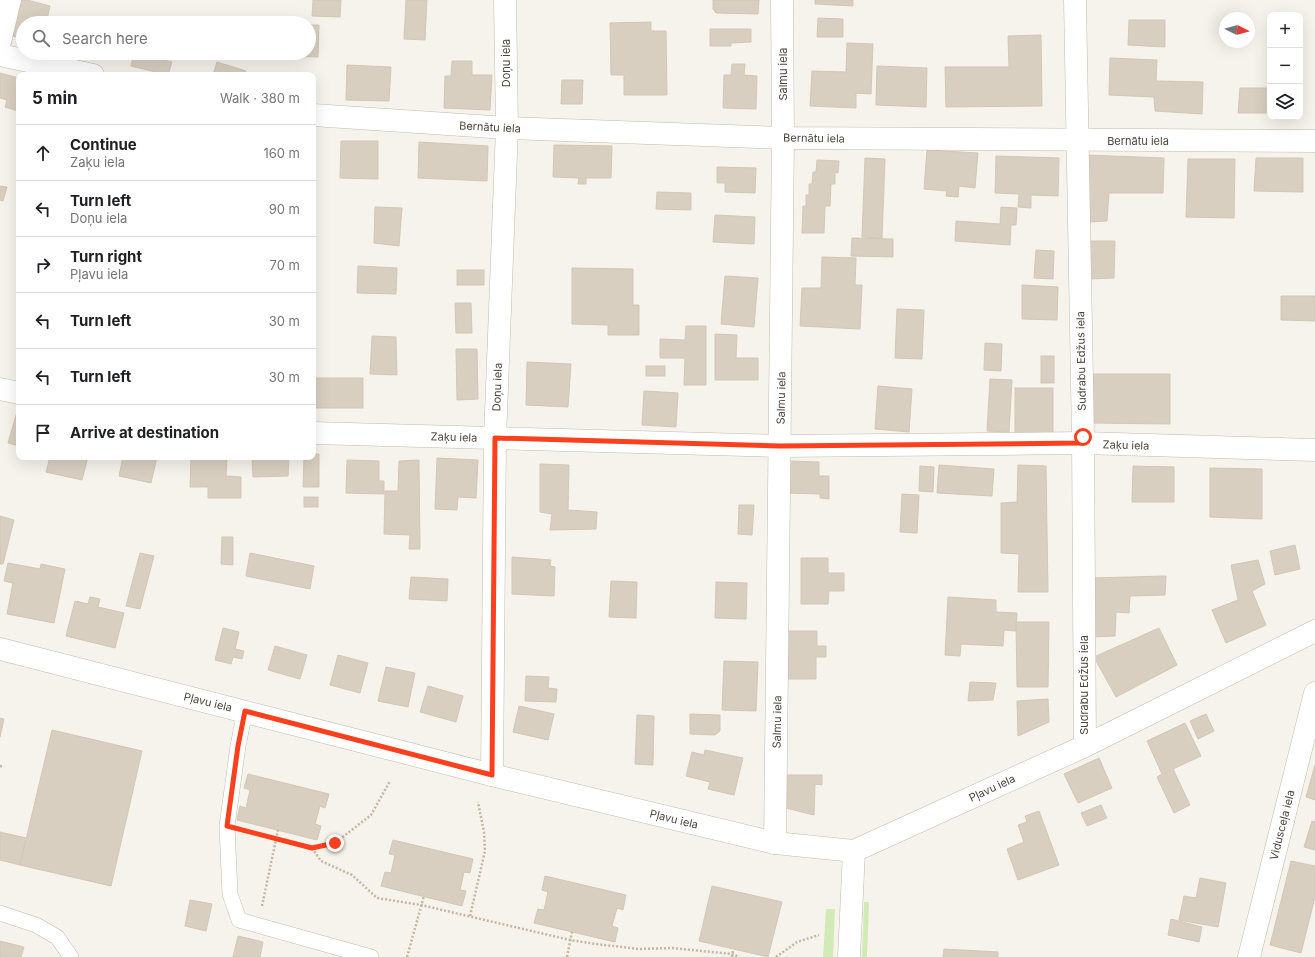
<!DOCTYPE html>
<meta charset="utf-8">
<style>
body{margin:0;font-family:Inter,sans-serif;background:#f6f6f6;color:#202124}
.controls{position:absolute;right:12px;top:12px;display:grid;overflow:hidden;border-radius:8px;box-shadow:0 4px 16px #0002}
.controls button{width:36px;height:36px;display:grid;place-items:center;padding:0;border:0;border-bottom:1px solid #e0e0e0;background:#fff;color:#202124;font:20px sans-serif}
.compass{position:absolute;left:1219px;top:12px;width:36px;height:36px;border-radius:50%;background:#fff;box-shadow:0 4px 16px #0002;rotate:95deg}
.stop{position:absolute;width:12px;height:12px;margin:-9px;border:3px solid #fc3f1d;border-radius:50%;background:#fff}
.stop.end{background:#fc3f1d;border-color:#fff;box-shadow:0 1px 4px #0008}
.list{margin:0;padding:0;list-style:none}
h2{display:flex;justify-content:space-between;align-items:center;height:52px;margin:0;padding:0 16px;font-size:17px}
h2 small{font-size:13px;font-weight:400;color:#757577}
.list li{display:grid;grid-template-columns:26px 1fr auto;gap:12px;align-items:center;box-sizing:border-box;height:56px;padding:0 16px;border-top:1px solid #e0e0e0}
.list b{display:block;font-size:15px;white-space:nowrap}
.list p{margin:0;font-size:13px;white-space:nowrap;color:#757577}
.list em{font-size:13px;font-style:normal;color:#757577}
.icon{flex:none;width:22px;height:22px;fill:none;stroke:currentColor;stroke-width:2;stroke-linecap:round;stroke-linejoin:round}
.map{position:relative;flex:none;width:1315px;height:957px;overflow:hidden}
.search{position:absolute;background:#fff;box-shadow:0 4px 16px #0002;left:16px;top:16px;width:300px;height:44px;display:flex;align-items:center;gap:10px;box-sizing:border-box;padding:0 14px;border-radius:22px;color:#757577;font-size:15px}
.panel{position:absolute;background:#fff;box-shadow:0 4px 16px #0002;left:16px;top:72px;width:300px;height:388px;border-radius:8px}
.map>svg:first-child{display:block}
.green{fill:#d2eab5}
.building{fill:#d8cfc1;stroke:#d3c7b4}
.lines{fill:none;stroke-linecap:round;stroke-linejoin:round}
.lane-casing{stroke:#c2bbae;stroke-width:16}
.street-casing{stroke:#c2bbae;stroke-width:23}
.path{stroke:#c4b79f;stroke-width:2.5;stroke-dasharray:2 2;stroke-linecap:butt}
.lane{stroke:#fff;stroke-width:15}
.street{stroke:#fff;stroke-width:22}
.route{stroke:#fc3f1d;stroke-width:5}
.labels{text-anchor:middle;stroke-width:3;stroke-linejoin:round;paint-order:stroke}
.street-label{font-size:11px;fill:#4b4439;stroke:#fff}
</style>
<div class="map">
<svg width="1315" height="957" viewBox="0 0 1315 957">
<rect width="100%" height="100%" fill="#f6f3ec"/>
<!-- green -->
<g class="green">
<polygon points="864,902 869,902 867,957 862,957"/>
<polygon points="826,909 835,909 833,957 823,957"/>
</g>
<!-- building -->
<g class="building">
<polygon points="15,0 27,0 50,6 47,20 50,20 49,23 23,23 23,39 6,34"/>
<polygon points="313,0 341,0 340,17 312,16"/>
<polygon points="406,0 427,0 425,40 404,39"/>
<polygon points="713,0 759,0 758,14 716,13 713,9"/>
<polygon points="815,0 853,0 853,6 815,4"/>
<polygon points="818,18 843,19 843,37 817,37"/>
<polygon points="1129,20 1165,20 1165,47 1128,45"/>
<rect x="1269" y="21" width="1" height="38"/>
<polygon points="651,22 651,31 666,31 667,95 624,95 624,75 611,75 610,23"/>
<polygon points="309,25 319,25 318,57 283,56 283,53 309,53"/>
<polygon points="710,29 751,29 751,42 731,43 731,46 710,46"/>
<polygon points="1041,35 1042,106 946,107 945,67 1009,67 1008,36"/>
<polygon points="847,43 873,44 871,94 856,93 856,108 810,106 812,71 846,72"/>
<polygon points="134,53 165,53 163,60 172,62 168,75 131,66"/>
<polygon points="1110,58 1157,60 1156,81 1203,82 1202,114 1155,111 1154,97 1109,95"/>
<polygon points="452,61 472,61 472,75 492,75 490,110 444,108 445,76 451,76"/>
<polygon points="217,62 246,71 244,75 213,75"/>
<polygon points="732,64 745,64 744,75 757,76 756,109 723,108 724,75 731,75"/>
<polygon points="347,65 391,67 389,101 346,100"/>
<polygon points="877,66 927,68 926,107 876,105"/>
<polygon points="0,73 19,78 18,111 5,107 7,100 0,98"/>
<polygon points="562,80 583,80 582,104 561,104"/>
<polygon points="1240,88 1270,88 1270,113 1238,113"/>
<polygon points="341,141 378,141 378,179 340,178"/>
<polygon points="419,142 488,146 487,181 418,178"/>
<polygon points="554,145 612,146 611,178 586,178 586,184 578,184 579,178 553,177"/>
<polygon points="927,150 978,153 975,188 959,186 958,197 946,196 947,191 924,189"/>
<polygon points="1086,155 1164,158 1163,193 1109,193 1107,221 1088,222"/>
<polygon points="996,156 1059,158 1058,196 1031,195 1031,208 1018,207 1019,194 995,193"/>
<polygon points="865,158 885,159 882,238 862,237"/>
<polygon points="1256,158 1303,158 1303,192 1254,191"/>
<polygon points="1188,159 1235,159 1234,218 1186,217"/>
<polygon points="817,160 839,161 838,173 835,172 835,184 831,184 830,206 825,206 824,233 802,233 803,206 806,206 806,195 809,195 809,184 812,184 813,172 816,172"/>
<polygon points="717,167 756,168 755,193 725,192 725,183 717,183"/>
<polygon points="0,186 7,187 3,201 0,200"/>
<polygon points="657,192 691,193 691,210 656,209"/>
<polygon points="375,207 402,208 399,246 374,243"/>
<polygon points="1001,207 1017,208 1016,225 1011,225 1010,245 955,241 956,221 1000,224"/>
<polygon points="715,215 755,217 754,244 713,242"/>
<polygon points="852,238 893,239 893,257 851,256"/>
<polygon points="1087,241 1115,241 1114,278 1089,279"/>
<polygon points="1036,250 1054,251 1053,279 1034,278"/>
<polygon points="822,257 856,258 855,285 862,285 860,329 800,326 802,288 821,288"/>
<polygon points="358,266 397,268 396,294 357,293"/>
<polygon points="572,268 633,269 633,305 639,305 639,335 608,335 608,325 572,324"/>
<rect x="457" y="270" width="27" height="15"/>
<polygon points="725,276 758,278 754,327 721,324"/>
<polygon points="1022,285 1058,287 1057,320 1022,319"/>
<polygon points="1281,296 1315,296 1315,321 1281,320"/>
<polygon points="455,303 471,303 472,333 456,333"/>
<polygon points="897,309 924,310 922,359 895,358"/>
<polygon points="686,326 706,326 706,385 684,385 685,358 660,358 660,339 685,340"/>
<polygon points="715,334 737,335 736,358 758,358 758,380 715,380"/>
<polygon points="372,336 396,337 397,375 370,374"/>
<polygon points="985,343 1002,344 1001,371 984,370"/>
<polygon points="456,349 477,349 478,399 457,400"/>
<rect x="1041" y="356" width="13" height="27"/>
<polygon points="527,362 571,364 568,407 526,405"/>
<rect x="646" y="366" width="19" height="10"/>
<polygon points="1089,374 1170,374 1170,424 1090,423"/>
<rect x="313" y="378" width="50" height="30"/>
<polygon points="990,379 1012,380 1009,432 987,431"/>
<polygon points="878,386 912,389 909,432 875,429"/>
<rect x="1015" y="388" width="38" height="45"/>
<polygon points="644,391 678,393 676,427 642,425"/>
<polygon points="17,412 19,412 19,446 8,443"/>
<polygon points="313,454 319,454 319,487 303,487 304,457 313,457"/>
<polygon points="50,457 88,457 82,480 46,472"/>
<polygon points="123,457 157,457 151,483 119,476"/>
<polygon points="191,457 227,457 226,476 241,477 241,498 208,498 208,487 190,487"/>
<polygon points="252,457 289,457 288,476 253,477"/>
<polygon points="437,458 478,460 476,498 458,497 457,510 435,509"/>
<polygon points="347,460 379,461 379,481 384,481 384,494 346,493"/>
<polygon points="419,460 420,549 409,549 410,535 384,534 385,491 398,491 399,461"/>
<polygon points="789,461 819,462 819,476 829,476 829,499 820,498 820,494 787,493"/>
<polygon points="540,464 569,465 568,510 597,512 596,529 550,530 552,514 540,512"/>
<polygon points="939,465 994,469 992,496 937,493"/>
<polygon points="1018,465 1046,466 1048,592 1018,592 1019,554 1001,553 1001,503 1017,502"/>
<polygon points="920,466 934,467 933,492 919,491"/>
<polygon points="1133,466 1174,467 1174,502 1132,502"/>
<polygon points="1210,468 1262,469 1262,519 1210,517"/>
<polygon points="902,494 919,495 917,533 900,532"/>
<rect x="304" y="497" width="14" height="10"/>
<polygon points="739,505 754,505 752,535 738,534"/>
<polygon points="0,516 14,520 3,564 0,564"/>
<polygon points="222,537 233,537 233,565 221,564"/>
<polygon points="1295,545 1300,569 1275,575 1270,551"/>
<polygon points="140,553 154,556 140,609 126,606"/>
<polygon points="250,553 314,566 310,589 246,576"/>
<polygon points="512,557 551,560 550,566 555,567 554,596 512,594"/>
<polygon points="801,558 828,558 828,573 844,573 844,591 829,591 828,604 801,604"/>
<polygon points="1258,560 1265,584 1252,591 1266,625 1226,643 1212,610 1238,600 1231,565"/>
<polygon points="8,563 40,569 41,564 65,569 54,623 7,614 13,583 4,581"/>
<polygon points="1166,576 1165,595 1130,596 1129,613 1116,612 1115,636 1092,637 1092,578"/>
<polygon points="411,577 448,579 447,601 409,599"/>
<polygon points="611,581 637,582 636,618 609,617"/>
<polygon points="716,582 747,583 746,619 715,618"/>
<polygon points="90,597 100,599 98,607 124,613 115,648 66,636 75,601 88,604"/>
<polygon points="948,597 996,600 996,612 1017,613 1016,631 1004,630 1003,646 961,644 960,656 945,655"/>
<polygon points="1016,622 1049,622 1048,687 1017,687"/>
<polygon points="223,628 239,632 235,649 244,651 242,659 233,657 231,664 215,660"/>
<polygon points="1159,628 1177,665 1116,697 1094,657"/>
<polygon points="787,631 817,631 817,646 826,646 826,657 816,657 816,679 785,679"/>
<polygon points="275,646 307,655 300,679 268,670"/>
<polygon points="338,655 368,663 360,693 330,685"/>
<polygon points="724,661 758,662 756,711 722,710"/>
<polygon points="386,667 415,673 408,707 378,701"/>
<polygon points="526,676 549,677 548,688 557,689 556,702 525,701"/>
<polygon points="970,682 996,683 993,700 968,701"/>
<polygon points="428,686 463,696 456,722 420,712"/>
<polygon points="1048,699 1049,722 1018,736 1017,701"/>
<polygon points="519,706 554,714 548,740 513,732"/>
<polygon points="690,714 720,715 720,731 715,735 690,734"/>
<polygon points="1206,714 1214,731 1198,739 1190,721"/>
<polygon points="637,715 654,716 653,765 635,764"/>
<polygon points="0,718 4,719 0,737"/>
<polygon points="1185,723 1201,756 1173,769 1190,805 1174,813 1157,777 1162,774 1147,741"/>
<polygon points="52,730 142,751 111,886 20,865"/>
<polygon points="705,750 743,758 734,795 708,789 710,782 686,776 692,752 704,755"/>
<polygon points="1099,758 1112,788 1078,803 1064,774"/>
<polygon points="1315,765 1315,800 1306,797"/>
<polygon points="248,774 329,794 325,808 320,806 315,824 321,826 317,840 237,820 240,806 246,808 250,790 244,788"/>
<polygon points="783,775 822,775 822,785 815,784 814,815 782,807"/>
<polygon points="1101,805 1107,818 1087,826 1081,813"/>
<polygon points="1039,811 1059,865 1018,880 1007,849 1024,842 1018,825 1027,822 1025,816"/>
<polygon points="1312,821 1315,822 1315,850 1304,847"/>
<polygon points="0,832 26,838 20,865 0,860"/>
<polygon points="393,840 473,859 470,873 464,872 460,890 466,891 462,906 381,886 385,872 391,873 395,855 389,854"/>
<polygon points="1291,861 1315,866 1315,897 1301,953 1270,945"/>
<polygon points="545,876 626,895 623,910 617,908 612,926 618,928 615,942 534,923 538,909 544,910 548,892 542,890"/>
<polygon points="1200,878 1226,883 1218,927 1179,920 1184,896 1196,898"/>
<polygon points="712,886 782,902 768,957 699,941"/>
<polygon points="190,900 212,904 206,931 185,926"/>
<polygon points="1171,919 1202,927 1199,942 1168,935"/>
<polygon points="238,936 263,942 260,957 233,957"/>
<polygon points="0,941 24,947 21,957 0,957"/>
<polygon points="944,949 998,952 998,957 943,957"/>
</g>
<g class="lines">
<!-- lane casing -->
<g class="lane-casing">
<g id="lane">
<polyline points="245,711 238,746 227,826 230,894 239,920 371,957"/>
<polyline points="0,913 36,925 57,937 71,957"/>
</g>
</g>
<!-- street casing -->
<g class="street-casing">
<g id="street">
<polyline points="1075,0 1083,437 1085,746"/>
<polyline points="0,42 10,0"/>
<polyline points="0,55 93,75"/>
<polyline points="313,115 507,128 783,138 1315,141"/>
<polyline points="0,389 19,393"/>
<polyline points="313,433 780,446 1083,443 1315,450"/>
<polyline points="0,649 492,775 775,843 854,851 1085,746 1315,631"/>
<polyline points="492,775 495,439 507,128 505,0"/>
<polyline points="775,843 783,138 782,0"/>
<polyline points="849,957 854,851"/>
<polyline points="1249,957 1315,693"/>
</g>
</g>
<!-- path -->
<g class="path">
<polyline points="0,766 4,767"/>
<polyline points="247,831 312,848 335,843 371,815 390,781"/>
<polyline points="312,848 321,861 352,875 377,898 421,905 570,940 596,944 639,949 672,948 732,954 739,957"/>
<polyline points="262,906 278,830"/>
<polyline points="470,916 485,851 484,832 478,802"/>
<polyline points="407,957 424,896"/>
<polyline points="567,957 572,932"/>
<polyline points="732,957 733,950"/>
<polyline points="776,957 797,942 819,935"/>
</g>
<!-- lane -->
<use href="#lane" class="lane"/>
<!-- street -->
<use href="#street" class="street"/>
</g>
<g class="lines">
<!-- route -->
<polyline class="route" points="335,843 312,848 227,826 238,746 245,711 492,775 495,438 780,446 1082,443 1083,437"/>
</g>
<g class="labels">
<!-- street labels -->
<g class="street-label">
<text transform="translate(506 63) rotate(-90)" y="4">Doņu iela</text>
<text transform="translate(783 74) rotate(-90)" y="4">Salmu iela</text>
<text transform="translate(490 127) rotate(3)" y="4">Bernātu iela</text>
<text transform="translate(814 138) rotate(1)" y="4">Bernātu iela</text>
<text x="1138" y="145">Bernātu iela</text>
<text transform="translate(1081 361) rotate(-91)" y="4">Sudrabu Edžus iela</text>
<text transform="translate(497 387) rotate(-88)" y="4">Doņu iela</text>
<text transform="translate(781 398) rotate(-89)" y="4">Salmu iela</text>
<text transform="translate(454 437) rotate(2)" y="4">Zaķu iela</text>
<text transform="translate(1126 445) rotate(2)" y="4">Zaķu iela</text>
<text transform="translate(1084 685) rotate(-90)" y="4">Sudrabu Edžus iela</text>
<text transform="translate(208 702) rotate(14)" y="4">Pļavu iela</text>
<text transform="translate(777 722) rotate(-89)" y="4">Salmu iela</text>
<text transform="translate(992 788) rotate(-25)" y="4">Pļavu iela</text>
<text transform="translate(674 819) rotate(14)" y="4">Pļavu iela</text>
<text transform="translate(1282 825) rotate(-76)" y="4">Vidusceļa iela</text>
</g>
</g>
</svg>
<div class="controls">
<button>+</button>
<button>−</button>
<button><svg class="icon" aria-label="layers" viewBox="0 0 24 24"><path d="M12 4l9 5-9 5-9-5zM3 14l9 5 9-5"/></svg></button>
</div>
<svg class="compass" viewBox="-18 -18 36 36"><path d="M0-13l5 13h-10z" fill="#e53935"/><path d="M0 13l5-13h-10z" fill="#757577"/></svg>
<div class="stop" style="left:1083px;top:437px"></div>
<div class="stop end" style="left:335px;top:843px"></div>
<div class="search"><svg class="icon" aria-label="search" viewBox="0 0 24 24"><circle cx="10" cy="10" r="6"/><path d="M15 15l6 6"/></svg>Search here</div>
<section class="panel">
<h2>5 min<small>Walk · 380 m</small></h2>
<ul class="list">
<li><svg class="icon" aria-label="ahead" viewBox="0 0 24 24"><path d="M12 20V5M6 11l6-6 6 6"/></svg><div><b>Continue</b><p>Zaķu iela</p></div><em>160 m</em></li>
<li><svg class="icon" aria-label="left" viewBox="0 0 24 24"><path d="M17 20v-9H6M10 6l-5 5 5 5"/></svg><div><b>Turn left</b><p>Doņu iela</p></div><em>90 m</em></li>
<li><svg class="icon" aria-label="right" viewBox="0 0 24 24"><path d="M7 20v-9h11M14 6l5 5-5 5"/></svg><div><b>Turn right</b><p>Pļavu iela</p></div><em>70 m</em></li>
<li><svg class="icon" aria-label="left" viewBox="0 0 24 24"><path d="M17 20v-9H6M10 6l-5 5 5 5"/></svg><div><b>Turn left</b></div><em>30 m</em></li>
<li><svg class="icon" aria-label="left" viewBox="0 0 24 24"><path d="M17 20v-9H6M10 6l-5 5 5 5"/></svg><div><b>Turn left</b></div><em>30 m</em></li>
<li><svg class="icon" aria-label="arrive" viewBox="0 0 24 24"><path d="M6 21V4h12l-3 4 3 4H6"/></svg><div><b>Arrive at destination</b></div></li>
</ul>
</section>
</div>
